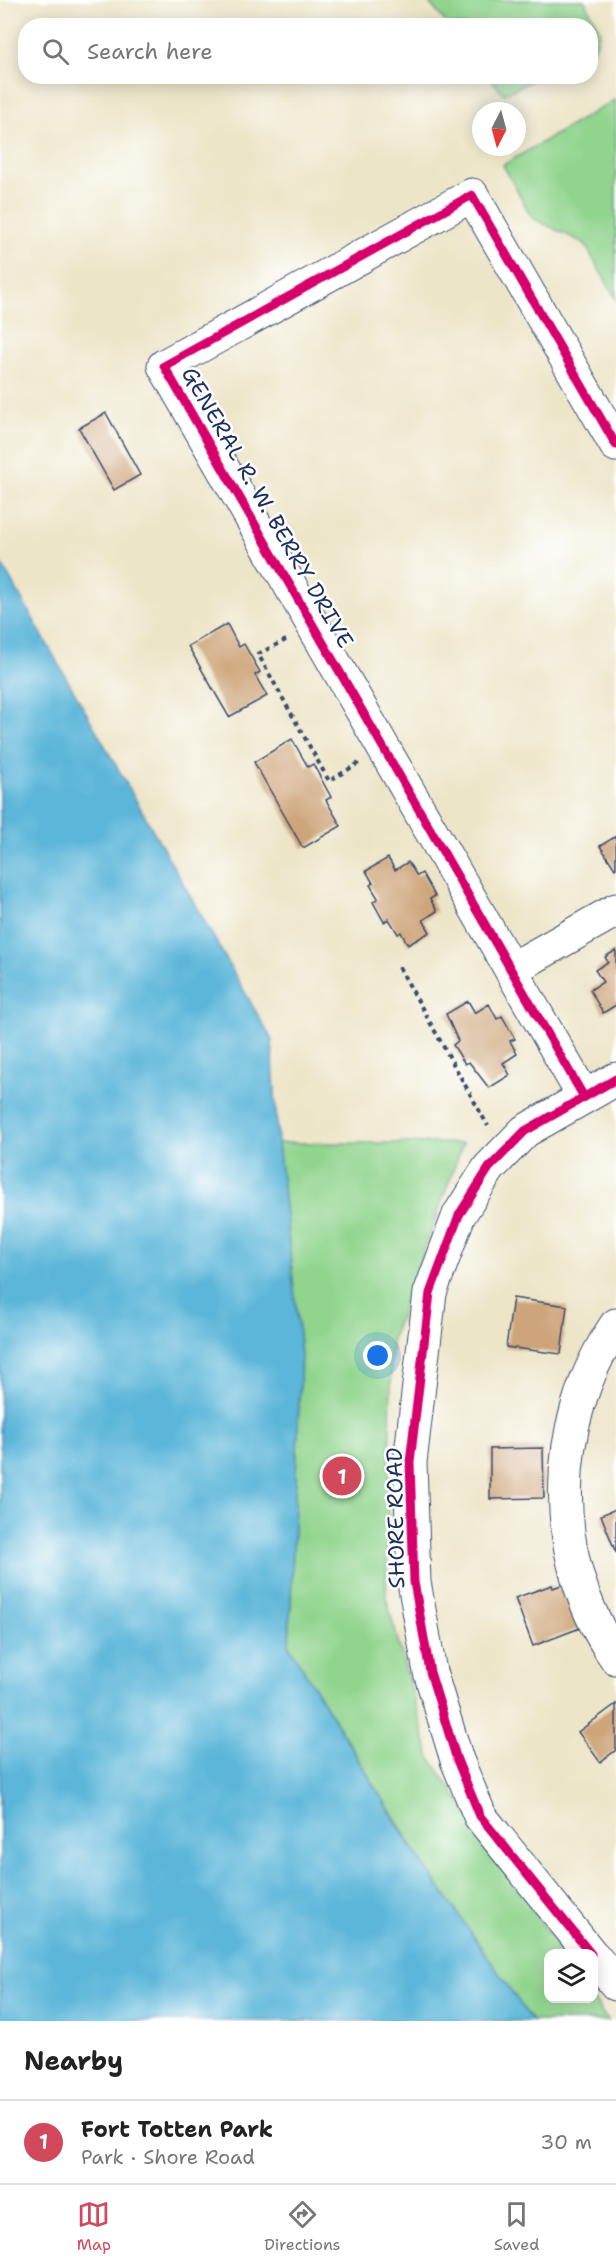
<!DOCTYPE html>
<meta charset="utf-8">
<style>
body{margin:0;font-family:"Shantell Sans",sans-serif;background:#f6f6f6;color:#222}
.controls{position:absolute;right:18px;bottom:18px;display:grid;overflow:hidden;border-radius:12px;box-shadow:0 3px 15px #0003}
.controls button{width:54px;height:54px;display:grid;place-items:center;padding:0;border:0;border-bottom:2px solid #e0e0e0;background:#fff;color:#222;font:30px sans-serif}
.compass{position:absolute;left:472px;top:102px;width:54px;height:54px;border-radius:50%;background:#fff;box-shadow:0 3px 15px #0003;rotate:186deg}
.you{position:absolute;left:378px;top:1356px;width:21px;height:21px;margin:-15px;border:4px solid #fff;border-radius:50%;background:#1a73e8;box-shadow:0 0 0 9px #1a73e833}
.badge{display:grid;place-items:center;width:39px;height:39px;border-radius:50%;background:#d1495b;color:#fff;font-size:20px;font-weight:700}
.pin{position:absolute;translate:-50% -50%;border:3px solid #fff;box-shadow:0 2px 6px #0006}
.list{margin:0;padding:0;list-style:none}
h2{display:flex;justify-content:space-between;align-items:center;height:78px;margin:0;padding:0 24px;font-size:26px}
h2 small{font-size:20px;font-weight:400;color:#767676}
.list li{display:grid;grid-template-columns:39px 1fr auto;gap:18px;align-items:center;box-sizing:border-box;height:84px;padding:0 24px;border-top:2px solid #e0e0e0}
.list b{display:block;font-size:22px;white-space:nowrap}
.list p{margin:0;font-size:20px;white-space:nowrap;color:#767676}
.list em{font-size:20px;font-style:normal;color:#767676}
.icon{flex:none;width:33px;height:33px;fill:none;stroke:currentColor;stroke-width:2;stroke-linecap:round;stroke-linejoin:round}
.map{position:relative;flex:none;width:616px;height:2021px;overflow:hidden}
.search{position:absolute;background:#fff;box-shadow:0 3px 15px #0003;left:18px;right:18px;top:18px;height:66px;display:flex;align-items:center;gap:15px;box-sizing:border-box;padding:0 21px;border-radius:24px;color:#767676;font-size:22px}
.sheet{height:162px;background:#fff}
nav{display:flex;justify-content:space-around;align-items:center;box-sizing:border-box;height:84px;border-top:2px solid #e0e0e0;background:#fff;font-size:16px;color:#767676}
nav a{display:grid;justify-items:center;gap:3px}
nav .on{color:#d1495b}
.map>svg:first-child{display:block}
.green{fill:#90d48d;stroke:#568276;stroke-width:1.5}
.water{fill:#5bb6d9;stroke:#3b729c;stroke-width:1.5}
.building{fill:#cea57a}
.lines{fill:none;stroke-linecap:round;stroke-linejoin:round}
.minor-casing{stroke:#3a4a6e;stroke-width:35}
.path{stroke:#3a4a6e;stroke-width:4;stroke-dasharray:4.5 4.5;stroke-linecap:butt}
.minor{stroke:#fff;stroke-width:33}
.cycleway-casing{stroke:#fff;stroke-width:13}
.cycleway{stroke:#d6006c;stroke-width:9}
.labels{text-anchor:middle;stroke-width:5;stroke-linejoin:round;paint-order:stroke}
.street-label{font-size:22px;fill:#1b2f5e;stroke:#fff}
</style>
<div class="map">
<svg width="616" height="2021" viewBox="0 0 616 2021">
<rect width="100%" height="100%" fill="#fff"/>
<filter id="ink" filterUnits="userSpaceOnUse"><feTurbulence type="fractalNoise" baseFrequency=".0167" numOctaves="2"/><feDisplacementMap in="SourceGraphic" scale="12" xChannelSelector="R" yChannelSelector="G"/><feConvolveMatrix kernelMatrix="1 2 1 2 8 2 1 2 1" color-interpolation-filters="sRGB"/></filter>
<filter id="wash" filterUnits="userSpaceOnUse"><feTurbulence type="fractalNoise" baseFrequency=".008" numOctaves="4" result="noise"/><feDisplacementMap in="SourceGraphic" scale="24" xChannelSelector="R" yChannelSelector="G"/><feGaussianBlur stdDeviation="1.35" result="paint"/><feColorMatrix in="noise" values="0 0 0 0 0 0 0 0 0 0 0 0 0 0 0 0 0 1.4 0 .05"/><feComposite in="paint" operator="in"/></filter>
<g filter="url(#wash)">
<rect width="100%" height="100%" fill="#ede5c8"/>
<!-- green -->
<g class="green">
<polygon points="427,0 584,0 600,31 595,48 591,51 590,26 448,25"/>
<polygon points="489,77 539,77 504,94"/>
<polygon points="616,99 616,299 584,243 532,218 503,165"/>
<polygon points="278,1143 463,1143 392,1339 386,1597 430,1758 562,1953 548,1954 548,1998 593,1999 608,2021 532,2021 422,1862 289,1646 301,1354"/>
</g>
<!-- water -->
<polygon class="water" points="0,561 272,1040 278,1143 301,1354 289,1646 411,1846 532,2021 0,2021"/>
<g id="blocks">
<!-- building -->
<g class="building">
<polygon points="106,413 140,475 114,490 79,428"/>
<polygon points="227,624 239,647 244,644 260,672 255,675 267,696 229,717 188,646"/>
<polygon points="292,739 308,767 313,764 331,797 326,800 341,826 303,848 254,762"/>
<polygon points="616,836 616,868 615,869 600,846"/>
<polygon points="388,858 395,870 408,862 417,876 422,873 435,896 430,899 437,911 423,920 430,932 408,945 401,932 398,934 389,919 384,922 373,902 378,898 370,885 373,883 366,871"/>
<polygon points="616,950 616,1005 603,1013 590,990 603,982 595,970 608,962 605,957"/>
<polygon points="468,1001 475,1013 489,1004 497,1019 502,1016 515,1039 510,1041 517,1054 503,1063 510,1075 489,1088 469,1062 465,1064 453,1045 458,1041 446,1014"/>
<polygon points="513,1298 567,1306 561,1354 506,1347"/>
<polygon points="543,1448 544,1498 490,1499 490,1449"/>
<polygon points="616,1509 616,1553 601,1515"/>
<polygon points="564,1584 580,1628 533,1646 515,1598 552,1585 553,1588"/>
<polygon points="616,1704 616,1750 600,1762 578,1732"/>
</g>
</g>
</g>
<g filter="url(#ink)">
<use href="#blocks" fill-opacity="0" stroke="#3a4a6e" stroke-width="1.5"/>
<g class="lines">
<!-- minor casing -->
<g class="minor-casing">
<g id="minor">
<polyline points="512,969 616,910"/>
<polyline points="584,1097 164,366 472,195 616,445"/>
<path d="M 616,1325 C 549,1424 548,1559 616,1658"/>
<polyline points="591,1954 480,1816 457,1760 430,1672 414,1582 410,1462 430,1293 459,1215 489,1168 525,1131 616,1079"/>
<polyline points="594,1957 616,1984"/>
</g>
</g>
<!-- path -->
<g class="path">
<polyline points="286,640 258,654 329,781 359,763"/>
<polyline points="399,967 488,1126"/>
</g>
<!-- minor -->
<use href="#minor" class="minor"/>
<!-- cycleway casing -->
<g class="cycleway-casing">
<g id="cycleway">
<polyline points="584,1097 164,366 472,195 616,445"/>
<polyline points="591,1954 480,1816 457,1760 430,1672 414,1582 410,1462 430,1293 459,1215 489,1168 525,1131 616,1079"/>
</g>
</g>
<!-- cycleway -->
<use href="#cycleway" class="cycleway"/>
</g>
</g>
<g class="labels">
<!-- street labels -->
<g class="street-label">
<text transform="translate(268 507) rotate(60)" y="8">GENERAL R. W. BERRY DRIVE</text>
<text transform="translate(395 1518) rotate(-91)" y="8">SHORE ROAD</text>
</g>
</g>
</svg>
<div class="controls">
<button><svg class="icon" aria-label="layers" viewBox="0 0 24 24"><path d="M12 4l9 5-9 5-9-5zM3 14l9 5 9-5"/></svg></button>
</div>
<svg class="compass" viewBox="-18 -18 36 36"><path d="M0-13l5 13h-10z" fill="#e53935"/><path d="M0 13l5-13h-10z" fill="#767676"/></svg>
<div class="you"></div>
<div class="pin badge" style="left:342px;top:1476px">1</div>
<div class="search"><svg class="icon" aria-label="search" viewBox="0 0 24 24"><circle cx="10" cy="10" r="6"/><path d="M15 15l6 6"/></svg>Search here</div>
</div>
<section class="sheet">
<h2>Nearby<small></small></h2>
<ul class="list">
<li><span class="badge">1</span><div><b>Fort Totten Park</b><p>Park · Shore Road</p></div><em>30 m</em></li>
</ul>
</section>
<nav>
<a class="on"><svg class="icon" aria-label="map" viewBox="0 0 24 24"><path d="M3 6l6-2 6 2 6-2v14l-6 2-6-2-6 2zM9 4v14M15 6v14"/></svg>Map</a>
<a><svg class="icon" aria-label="directions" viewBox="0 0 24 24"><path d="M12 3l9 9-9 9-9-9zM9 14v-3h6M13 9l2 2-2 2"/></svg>Directions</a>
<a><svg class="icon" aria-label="saved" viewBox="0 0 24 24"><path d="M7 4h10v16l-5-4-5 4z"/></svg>Saved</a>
</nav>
